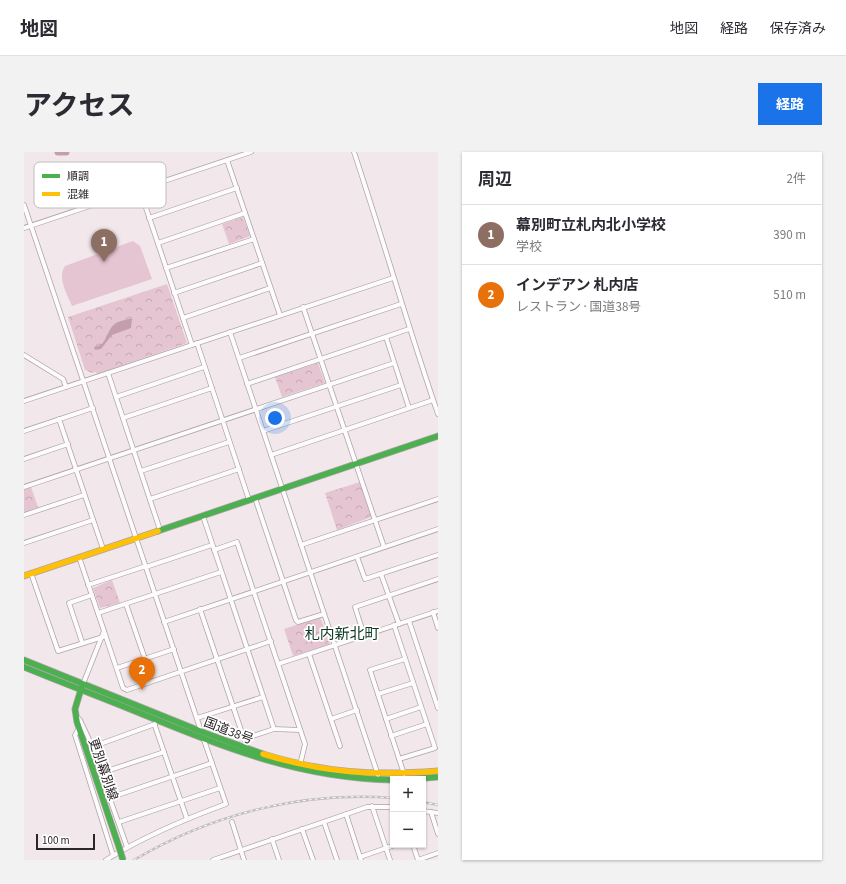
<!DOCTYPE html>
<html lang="ja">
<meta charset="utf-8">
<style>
body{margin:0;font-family:"Source Sans 3","Noto Sans JP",sans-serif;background:#f2f2f3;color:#2b2b33}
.controls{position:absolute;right:12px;bottom:12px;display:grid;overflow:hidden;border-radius:0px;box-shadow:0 1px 3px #0004}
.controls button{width:36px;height:36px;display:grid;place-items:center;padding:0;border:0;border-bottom:1px solid #e1e1e2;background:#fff;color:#2b2b33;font:20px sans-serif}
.scale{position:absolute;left:12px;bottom:10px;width:59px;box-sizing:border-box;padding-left:4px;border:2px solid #2d2629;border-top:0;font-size:11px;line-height:14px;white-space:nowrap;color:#2d2629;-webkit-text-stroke:3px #fff;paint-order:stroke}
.you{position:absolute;left:251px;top:266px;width:14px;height:14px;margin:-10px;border:3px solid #fff;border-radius:50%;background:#1a73e8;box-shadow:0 0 0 6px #1a73e833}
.badge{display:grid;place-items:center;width:26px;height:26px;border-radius:50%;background:#1a73e8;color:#fff;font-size:13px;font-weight:700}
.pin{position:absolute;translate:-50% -33px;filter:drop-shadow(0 1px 2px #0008)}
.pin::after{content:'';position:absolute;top:21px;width:14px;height:12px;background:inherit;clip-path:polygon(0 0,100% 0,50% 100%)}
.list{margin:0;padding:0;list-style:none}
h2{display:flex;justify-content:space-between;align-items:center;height:52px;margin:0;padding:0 16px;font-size:17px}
h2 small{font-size:13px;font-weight:400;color:#7c7c81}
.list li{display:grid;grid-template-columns:26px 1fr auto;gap:12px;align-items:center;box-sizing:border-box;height:60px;padding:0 16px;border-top:1px solid #e1e1e2}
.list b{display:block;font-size:15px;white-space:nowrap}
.list p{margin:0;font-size:13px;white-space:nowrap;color:#7c7c81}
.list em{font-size:13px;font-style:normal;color:#7c7c81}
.map{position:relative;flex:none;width:414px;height:708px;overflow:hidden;border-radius:0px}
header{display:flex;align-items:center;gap:24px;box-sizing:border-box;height:56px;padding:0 20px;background:#fff;border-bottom:1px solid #e1e1e2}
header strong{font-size:19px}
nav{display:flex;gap:22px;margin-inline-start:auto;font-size:14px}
.intro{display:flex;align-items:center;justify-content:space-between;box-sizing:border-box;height:96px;padding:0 24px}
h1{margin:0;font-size:28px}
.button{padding:10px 18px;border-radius:0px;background:#1a73e8;color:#fff;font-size:14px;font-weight:700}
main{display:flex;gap:24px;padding:0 24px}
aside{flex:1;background:#fff;border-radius:0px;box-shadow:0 1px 3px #0004}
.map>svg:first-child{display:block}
.park{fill:url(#park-crowns)}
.garden{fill:#e6c5d3}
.water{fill:#c59eae}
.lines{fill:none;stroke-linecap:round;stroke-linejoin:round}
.river{stroke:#c59eae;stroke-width:7}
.street-casing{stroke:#ada4a7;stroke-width:5.5}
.fast-casing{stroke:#ada4a7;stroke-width:7}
.slow-casing{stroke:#ada4a7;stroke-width:7}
.street{stroke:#fdfbfc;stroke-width:4}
.fast{stroke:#4caf50;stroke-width:5.5}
.slow{stroke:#ffc107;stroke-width:5.5}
.rail-casing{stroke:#c2bec0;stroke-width:2.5}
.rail{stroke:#fff;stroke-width:1;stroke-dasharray:3;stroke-linecap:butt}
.fast-bridge-casing{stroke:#ada4a7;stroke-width:7;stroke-linecap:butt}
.fast-bridge{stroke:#4caf50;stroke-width:5.5}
.labels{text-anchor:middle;stroke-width:3.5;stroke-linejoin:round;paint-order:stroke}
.street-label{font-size:13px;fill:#2d2629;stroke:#fff}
.quarter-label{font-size:15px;fill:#0f3924;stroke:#fff}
.key{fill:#fff;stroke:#c0bebf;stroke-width:1}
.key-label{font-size:11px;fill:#2d2629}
</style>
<header>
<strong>地図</strong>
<nav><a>地図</a><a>経路</a><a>保存済み</a></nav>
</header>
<div class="intro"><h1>アクセス</h1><a class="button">経路</a></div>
<main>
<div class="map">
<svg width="414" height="708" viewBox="0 0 414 708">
<defs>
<pattern id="park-crowns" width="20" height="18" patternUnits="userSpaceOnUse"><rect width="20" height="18" fill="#e6c5d3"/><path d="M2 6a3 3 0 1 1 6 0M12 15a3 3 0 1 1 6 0" fill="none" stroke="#c6a9b5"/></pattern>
</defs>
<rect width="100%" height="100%" fill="#f2e7eb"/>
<!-- park -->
<g class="park">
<polygon points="219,65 226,84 205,92 198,72"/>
<polygon points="143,132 163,191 73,222 72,220 68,221 61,218 44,165"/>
<polygon points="294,211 301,231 258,245 251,225"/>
<polygon points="336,330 347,365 313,378 301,341"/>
<polygon points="7,335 14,355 0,360 0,337"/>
<polygon points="88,428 96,451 76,456 69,436"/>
<polygon points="296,465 306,491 305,493 269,504 260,477"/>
</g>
<!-- garden -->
<path class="garden" d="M 109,89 L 116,94 L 128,127 L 48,154 C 43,142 33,126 41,114 Z"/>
<!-- water -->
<path class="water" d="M 108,166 L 107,176 L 88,183 L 77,197 L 71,198 L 70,195 C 85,193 81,178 92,171 C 96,169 104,167 108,166 Z"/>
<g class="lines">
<!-- river -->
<polyline class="river" points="34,0 42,0"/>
<!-- street casing -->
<g class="street-casing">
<g id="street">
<path d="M 330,0 C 359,87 384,175 414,262"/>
<polyline points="203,8 256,163"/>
<polyline points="116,38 168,193"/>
<polyline points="0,53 177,579"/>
<polyline points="125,66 213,36"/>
<polyline points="0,76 227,0"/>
<polyline points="134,91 221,61"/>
<polyline points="142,116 230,87"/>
<polyline points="150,141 238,111"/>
<polyline points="279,155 360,395"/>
<polyline points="159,166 246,136"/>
<polyline points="206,180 354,623"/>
<polyline points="362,185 385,256"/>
<polyline points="173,191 225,348"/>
<polyline points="0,203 39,227 42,235"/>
<polyline points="215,206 377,152"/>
<polyline points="84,221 136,378"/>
<polyline points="223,232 385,177"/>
<polyline points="92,245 180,215"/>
<polyline points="0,249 369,126"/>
<polyline points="99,266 188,236"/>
<polyline points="35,267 79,397"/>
<polyline points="0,279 69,256"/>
<polyline points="239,279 377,233"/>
<polyline points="247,303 409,248"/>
<polyline points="0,307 44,292"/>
<polyline points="117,319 205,290"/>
<polyline points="0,335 370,211"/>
<polyline points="231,346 272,468 274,470 300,462"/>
<polyline points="126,347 215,317"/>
<polyline points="0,363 60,343"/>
<polyline points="179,364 250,577"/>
<polyline points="0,391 69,368"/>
<polyline points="277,393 414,347"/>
<polyline points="190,398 213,390 281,592 276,613"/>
<polyline points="55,405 80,479 59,532"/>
<polyline points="333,405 341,427 414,403"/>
<polyline points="122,415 188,393"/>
<polyline points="7,421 34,499 79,485"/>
<polyline points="357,422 375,472"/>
<polyline points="64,433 122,414"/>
<polyline points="102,452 121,507"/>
<polyline points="176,457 220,587 250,577 276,578"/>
<polyline points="409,460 414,476"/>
<polyline points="74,461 197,420"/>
<polyline points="385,469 414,556"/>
<polyline points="140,470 414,377"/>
<polyline points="370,473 411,596 375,607"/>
<polyline points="80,479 99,536 103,538 247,489"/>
<polyline points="340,483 331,455 414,427"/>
<polyline points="58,490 45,451 68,443"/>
<polyline points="285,502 316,594"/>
<polyline points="254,512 414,459"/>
<polyline points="93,516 150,497"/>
<polyline points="354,542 389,531"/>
<polyline points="52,564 56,568 64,585 103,695"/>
<polyline points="173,566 239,545"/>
<polyline points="307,567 333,558"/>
<polyline points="362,567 397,555"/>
<polyline points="131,574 163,667"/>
<polyline points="55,576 51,583 89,703"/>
<polyline points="367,584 403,572"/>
<polyline points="68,595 131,572"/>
<polyline points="77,621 140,600"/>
<polyline points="380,622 346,518 381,507"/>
<polyline points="85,646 188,611"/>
<polyline points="348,654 366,708"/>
<polyline points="399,659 414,661"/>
<polyline points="407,660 414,682"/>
<polyline points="322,662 337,708"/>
<polyline points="95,670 196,636"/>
<polyline points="208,670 220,708"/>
<polyline points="300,670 313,708"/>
<polyline points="278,677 289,708"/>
<polyline points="248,687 255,708"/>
<polyline points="389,693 394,708"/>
<polyline points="336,705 371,693"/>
<path d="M 82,708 C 119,685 161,667 202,652 L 180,588"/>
<polyline points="189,708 343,655 369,655"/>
<polyline points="394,708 414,701"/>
</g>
</g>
<!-- fast casing -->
<g class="fast-casing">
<g id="fast">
<polyline points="134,379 414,284"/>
<polyline points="0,508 181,581 239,602"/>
<path d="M 0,515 C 39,531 79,546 118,562 C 204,597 276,626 369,628"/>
<polyline points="58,534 51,557 53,570 95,695"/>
<polyline points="389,627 414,625"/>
</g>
</g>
<!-- slow casing -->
<g class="slow-casing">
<g id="slow">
<polyline points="0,424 134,379"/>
<path d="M 239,602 C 300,621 350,624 414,619"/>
</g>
</g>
<!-- street -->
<use href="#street" class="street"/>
<!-- fast -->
<use href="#fast" class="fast"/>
<!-- slow -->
<use href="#slow" class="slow"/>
<!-- rail casing -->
<g class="rail-casing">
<g id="rail">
<polyline points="399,650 414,653"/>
<path d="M 110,708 C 188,662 278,639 369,646"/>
</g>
</g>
<!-- rail -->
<use href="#rail" class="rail"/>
<!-- fast-bridge casing -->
<g class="fast-bridge-casing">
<polyline id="fast-bridge" points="95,695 99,708"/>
</g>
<!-- fast-bridge -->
<use href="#fast-bridge" class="fast-bridge"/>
</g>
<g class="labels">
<!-- street labels -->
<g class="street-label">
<text transform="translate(205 578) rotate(21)" y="5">国道38号</text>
<text transform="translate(80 617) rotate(71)" y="5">更別幕別線</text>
</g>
<!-- quarter labels -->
<g class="quarter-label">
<text x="318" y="487">札内新北町</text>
</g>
</g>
<!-- legend -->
<rect x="10" y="10" width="132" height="46" rx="6" class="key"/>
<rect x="18" y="22" width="18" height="4" fill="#4caf50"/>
<rect x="18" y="40" width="18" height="4" fill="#ffc107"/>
<g class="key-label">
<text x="43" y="28">順調</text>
<text x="43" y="46">混雑</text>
</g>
</svg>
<div class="controls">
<button>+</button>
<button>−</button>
</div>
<div class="scale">100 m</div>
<div class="you"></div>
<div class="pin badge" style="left:80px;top:110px;background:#8d6e63">1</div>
<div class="pin badge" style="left:118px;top:538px;background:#e8710a">2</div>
</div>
<aside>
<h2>周辺<small>2件</small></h2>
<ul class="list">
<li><span class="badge" style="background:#8d6e63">1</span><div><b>幕別町立札内北小学校</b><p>学校</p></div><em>390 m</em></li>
<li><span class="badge" style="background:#e8710a">2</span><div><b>インデアン 札内店</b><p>レストラン · 国道38号</p></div><em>510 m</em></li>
</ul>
</aside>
</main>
